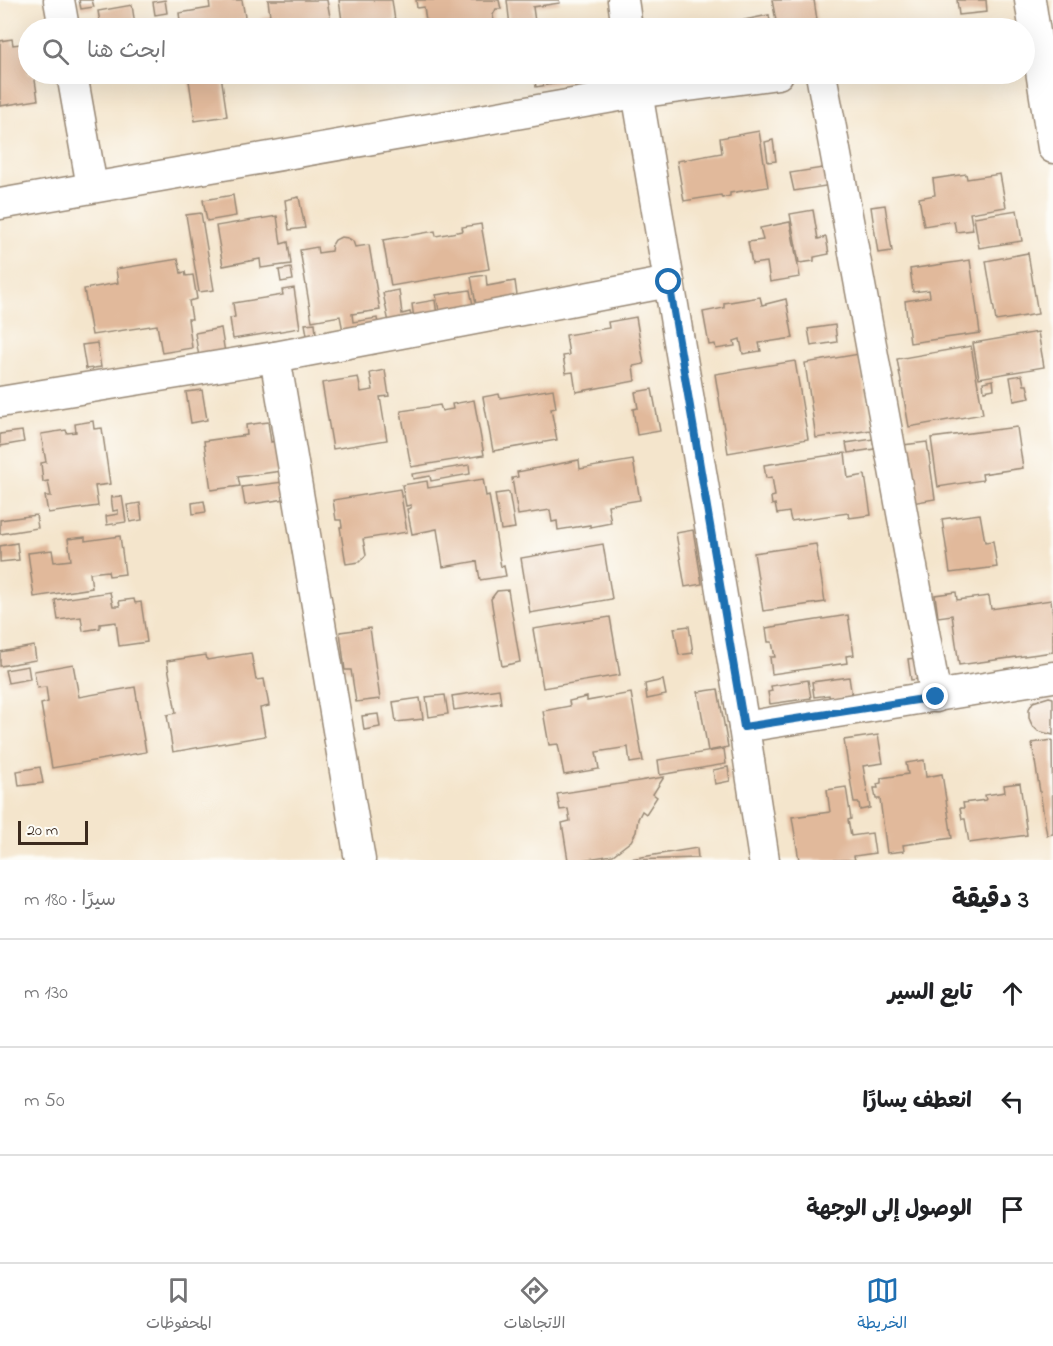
<!DOCTYPE html>
<html lang="ar">
<meta charset="utf-8">
<style>
body{margin:0;font-family:"Indie Flower","Playpen Sans Arabic",sans-serif;background:#f2f2f2;color:#202124;direction:rtl}
.scale{position:absolute;left:18px;bottom:15px;width:70px;box-sizing:border-box;padding-left:6px;border:3px solid #3b2a1e;border-top:0;font-size:16px;line-height:21px;white-space:nowrap;color:#3b2a1e;-webkit-text-stroke:4px #fdfcf7;paint-order:stroke}
.stop{position:absolute;width:18px;height:18px;margin:-14px;border:4px solid #1f6fb2;border-radius:50%;background:#fff}
.stop.end{background:#1f6fb2;border-color:#fff;box-shadow:0 2px 6px #0008}
.list{margin:0;padding:0;list-style:none}
h2{display:flex;justify-content:space-between;align-items:center;height:78px;margin:0;padding:0 24px;font-size:26px}
h2 small{font-size:20px;font-weight:400;color:#757577}
.list li{display:grid;grid-template-columns:39px 1fr auto;gap:18px;align-items:center;box-sizing:border-box;height:108px;padding:0 24px;border-top:2px solid #e0e0e0}
.list b{display:block;font-size:22px;white-space:nowrap}
.list em{font-size:20px;font-style:normal;color:#757577}
.icon{flex:none;width:33px;height:33px;fill:none;stroke:currentColor;stroke-width:2;stroke-linecap:round;stroke-linejoin:round}
.map{position:relative;flex:none;width:1053px;height:860px;overflow:hidden;direction:ltr}
.search{position:absolute;background:#fff;box-shadow:0 6px 24px #0002;left:18px;right:18px;top:18px;height:66px;display:flex;align-items:center;gap:15px;box-sizing:border-box;padding:0 21px;border-radius:33px;color:#757577;font-size:22px}
.sheet{height:402px;background:#fff}
nav{display:flex;justify-content:space-around;align-items:center;box-sizing:border-box;height:84px;border-top:2px solid #e0e0e0;background:#fff;font-size:16px;color:#757577}
nav a{display:grid;justify-items:center;gap:3px}
nav .on{color:#1f6fb2}
.map>svg:first-child{display:block}
.building{fill:#e1b99b}
.lines{fill:none;stroke-linecap:round;stroke-linejoin:round}
.minor-casing{stroke:#988875;stroke-width:33}
.minor{stroke:#fff;stroke-width:30}
.route{stroke:#1f6fb2;stroke-width:8}
</style>
<div class="map">
<svg width="1053" height="860" viewBox="0 0 1053 860">
<rect width="100%" height="100%" fill="#fdfcf7"/>
<filter id="ink" filterUnits="userSpaceOnUse"><feTurbulence type="fractalNoise" baseFrequency=".0167" numOctaves="2"/><feDisplacementMap in="SourceGraphic" scale="12" xChannelSelector="R" yChannelSelector="G"/><feConvolveMatrix kernelMatrix="1 2 1 2 8 2 1 2 1" color-interpolation-filters="sRGB"/></filter>
<filter id="wash" filterUnits="userSpaceOnUse"><feTurbulence type="fractalNoise" baseFrequency=".008" numOctaves="4" result="noise"/><feDisplacementMap in="SourceGraphic" scale="24" xChannelSelector="R" yChannelSelector="G"/><feGaussianBlur stdDeviation="1.35" result="paint"/><feColorMatrix in="noise" values="0 0 0 0 0 0 0 0 0 0 0 0 0 0 0 0 0 1.4 0 .05"/><feComposite in="paint" operator="in"/></filter>
<g filter="url(#wash)">
<rect width="100%" height="100%" fill="#f4e5cc"/>
<g id="blocks">
<!-- building -->
<g class="building">
<polygon points="79,0 92,0 94,7 81,9"/>
<polygon points="165,0 167,13 155,15 153,2"/>
<polygon points="209,0 242,0 247,28 181,28 179,13 210,8"/>
<polygon points="268,0 327,0 332,28 263,28 261,18 270,16"/>
<polygon points="339,0 392,0 395,21 386,22 387,28 343,28"/>
<polygon points="416,0 499,0 501,9 496,9 493,15 495,28 427,28 424,7 417,8"/>
<polygon points="507,0 559,0 560,3 533,7 535,22 510,26"/>
<polygon points="772,0 814,0 817,20 777,26"/>
<polygon points="957,0 986,0 987,12 959,15"/>
<polygon points="132,5 135,25 101,28 98,11"/>
<polygon points="769,15 771,28 746,28 744,20"/>
<polygon points="12,39 13,45 28,43 28,74 34,74 38,100 0,106 0,41"/>
<polygon points="188,74 212,74 210,76 221,75 227,116 195,121"/>
<polygon points="534,74 601,74 602,76 536,87"/>
<polygon points="759,131 768,187 730,193 730,196 722,198 721,195 684,201 677,161 722,153 720,138"/>
<polygon points="773,140 776,161 768,162 765,142"/>
<polygon points="829,167 832,185 794,191 790,173"/>
<polygon points="966,174 967,179 1000,174 1006,207 970,213 973,230 956,232 954,221 924,226 919,198 935,195 933,179"/>
<polygon points="233,195 236,216 207,221 203,200"/>
<polygon points="299,197 305,228 289,230 285,200"/>
<polygon points="885,205 892,251 878,253 871,207"/>
<polygon points="813,210 818,239 826,237 829,254 814,257 814,261 799,263 790,214"/>
<polygon points="1017,210 1022,241 979,248 974,217"/>
<polygon points="201,213 214,290 199,292 186,215"/>
<polygon points="277,216 281,244 288,242 291,264 261,268 260,259 223,266 216,226"/>
<polygon points="790,222 800,277 770,282 767,262 752,264 748,242 763,240 760,228"/>
<polygon points="481,224 489,269 391,286 383,240 435,231 436,236 463,231 462,227"/>
<polygon points="341,237 348,238 353,241 355,247 369,245 380,310 352,314 353,322 377,318 378,325 343,331 340,316 312,321 300,250 317,247 318,253 331,251 332,245 335,240"/>
<polygon points="1028,253 1038,314 996,321 986,261"/>
<polygon points="178,259 181,273 185,272 186,276 193,275 197,299 189,301 192,319 188,319 192,348 162,353 157,325 92,335 84,289 118,283 116,269"/>
<polygon points="970,260 980,333 910,343 905,301 930,297 929,290 913,292 910,269"/>
<polygon points="291,268 293,280 281,282 279,270"/>
<polygon points="486,275 487,286 515,281 518,303 477,310 471,277"/>
<polygon points="294,288 300,328 233,339 230,318 235,317 233,303 283,295 282,290"/>
<polygon points="399,290 402,314 410,312 412,319 389,323 383,293"/>
<polygon points="470,290 474,310 440,315 436,295"/>
<polygon points="760,297 762,305 786,299 793,338 759,343 761,351 743,354 740,339 734,341 735,346 716,349 715,344 709,345 703,312 724,308 724,303"/>
<polygon points="435,300 437,315 414,319 412,304"/>
<polygon points="636,317 644,364 633,366 635,381 576,392 573,372 566,373 563,356 569,355 566,335 609,328 608,322"/>
<polygon points="315,323 316,334 307,335 305,324"/>
<polygon points="835,325 837,342 811,346 808,329"/>
<polygon points="221,328 225,353 199,357 195,333"/>
<polygon points="1038,332 1044,367 979,378 973,343"/>
<polygon points="97,343 101,367 86,369 82,345"/>
<polygon points="971,346 983,414 909,427 897,359"/>
<polygon points="859,354 871,430 816,438 805,363"/>
<polygon points="795,361 808,439 728,453 715,374"/>
<polygon points="385,370 389,396 380,397 387,440 333,449 322,383 358,377 361,392 373,390 370,373"/>
<polygon points="1022,375 1024,385 1027,385 1030,398 1014,401 1010,377"/>
<polygon points="993,380 994,389 984,391 983,382"/>
<polygon points="553,389 556,408 551,409 557,440 493,451 483,397 499,394 500,398"/>
<polygon points="652,389 660,431 637,435 633,409 638,408 635,392"/>
<polygon points="202,390 207,420 191,423 186,392"/>
<polygon points="474,400 484,455 411,467 401,411 440,405 442,411 453,409 452,404"/>
<polygon points="93,421 94,429 102,428 110,484 95,486 98,506 48,513 45,496 51,496 48,481 43,482 41,463 46,462 41,434 66,430 67,433 76,432 75,424"/>
<polygon points="268,422 271,442 276,441 281,471 238,477 240,486 211,490 204,441 247,435 246,425"/>
<polygon points="1017,427 1023,468 982,474 983,480 938,487 931,438"/>
<polygon points="22,431 24,442 0,446 0,434"/>
<polygon points="873,439 874,449 848,453 846,443"/>
<polygon points="927,442 935,499 912,503 903,445"/>
<polygon points="845,453 848,478 865,475 871,515 849,518 848,513 791,521 789,512 777,514 775,504 772,505 771,497 775,496 772,477 766,478 764,465"/>
<polygon points="579,460 580,469 633,460 640,500 608,505 611,523 590,527 590,525 558,530 557,521 552,522 550,510 518,515 512,478 518,477 517,472"/>
<polygon points="469,465 470,474 431,481 430,476 413,479 412,474"/>
<polygon points="483,479 486,496 489,495 501,567 504,566 506,576 480,580 477,561 443,567 437,529 412,534 407,509 411,508 411,505 406,506 402,485 427,481 428,488"/>
<polygon points="283,482 285,499 245,505 242,487"/>
<polygon points="400,489 407,532 363,539 366,555 359,562 346,564 340,527 342,527 341,520 336,520 333,500"/>
<polygon points="509,492 515,528 501,530 495,494"/>
<polygon points="122,496 126,522 107,525 106,516 118,514 118,510 113,511 111,497"/>
<polygon points="204,501 206,512 193,514 192,503"/>
<polygon points="140,503 142,520 130,522 127,505"/>
<polygon points="980,514 985,542 993,541 997,567 950,573 942,519"/>
<polygon points="36,515 38,528 0,534 0,520"/>
<polygon points="693,530 702,584 685,587 676,533"/>
<polygon points="120,536 125,574 109,576 108,571 90,573 92,588 34,597 28,553 52,550 54,562 71,560 68,539 85,537 85,541"/>
<polygon points="17,543 19,560 0,562 0,546"/>
<polygon points="603,544 612,599 530,613 521,558"/>
<polygon points="816,544 825,602 763,611 754,553"/>
<polygon points="508,590 520,662 502,666 491,599 497,591"/>
<polygon points="110,592 113,606 120,606 119,601 134,599 135,603 141,602 147,642 119,646 116,622 100,624 100,628 83,631 81,617 58,620 55,600"/>
<polygon points="956,592 957,600 989,596 991,609 1051,600 1053,616 1053,652 959,665 952,615 938,617 935,595"/>
<polygon points="848,615 854,655 846,656 847,663 772,674 770,657 775,657 772,642 768,642 766,628"/>
<polygon points="610,617 620,675 543,688 533,629"/>
<polygon points="689,626 693,653 679,655 674,628"/>
<polygon points="370,628 380,699 356,702 351,670 345,670 340,632"/>
<polygon points="34,646 36,660 0,666 0,652"/>
<polygon points="251,653 256,680 264,679 269,706 260,708 265,736 173,752 167,715 176,713 167,661 206,655 207,660"/>
<polygon points="922,657 925,678 911,680 908,659"/>
<polygon points="73,664 79,697 135,687 146,752 52,768 41,704 48,702 46,687 37,688 34,671"/>
<polygon points="28,666 30,679 8,683 5,670"/>
<polygon points="849,677 852,697 830,700 829,695 814,697 812,682"/>
<polygon points="663,680 666,695 647,699 645,684"/>
<polygon points="808,680 811,698 770,704 768,692 772,691 771,686"/>
<polygon points="499,689 501,703 454,710 452,696"/>
<polygon points="718,689 728,747 708,751 698,692"/>
<polygon points="631,693 643,761 630,763 628,747 596,752 599,769 564,775 558,744 549,745 543,711 570,706 569,701 587,697 587,701"/>
<polygon points="445,695 448,714 429,717 426,697"/>
<polygon points="1049,697 1053,698 1053,735 1038,731 1032,725 1029,718 1029,709 1033,702"/>
<polygon points="420,698 423,719 396,722 393,702"/>
<polygon points="378,714 380,727 364,730 362,716"/>
<polygon points="878,735 883,763 863,766 870,808 860,810 859,803 854,803 844,740"/>
<polygon points="1052,740 1053,834 1047,835 1032,743"/>
<polygon points="724,749 726,764 660,775 658,760"/>
<polygon points="924,760 926,777 942,774 952,838 903,845 904,851 887,853 880,799 876,799 874,788 878,788 877,784 881,783 881,778 908,774 906,763"/>
<polygon points="40,767 43,783 19,786 17,771"/>
<polygon points="728,767 730,781 715,784 713,770"/>
<polygon points="664,777 653,794 657,797 646,814 642,811 638,819 636,832 631,841 613,855 582,860 568,860 562,823 570,821 568,809 560,810 557,794"/>
<polygon points="1020,783 1027,835 969,843 965,819 962,819 960,808 964,808 963,803 986,800 985,795 1005,792 1004,785"/>
<polygon points="846,787 851,819 848,820 851,836 872,833 875,853 854,856 855,860 799,860 792,817 830,812 827,790"/>
<polygon points="697,848 698,858 630,860 630,859"/>
</g>
</g>
</g>
<g filter="url(#ink)">
<use href="#blocks" fill-opacity="0" stroke="#988875" stroke-width="1.5"/>
<g class="lines">
<!-- minor casing -->
<g class="minor-casing">
<g id="minor">
<polyline points="59,0 64,28"/>
<polyline points="623,0 627,28"/>
<polyline points="1030,0 1053,148"/>
<polyline points="72,74 92,187"/>
<polyline points="634,74 744,727 764,860"/>
<polyline points="821,74 936,697"/>
<polyline points="0,204 636,93 778,74"/>
<polyline points="275,357 360,860"/>
<polyline points="0,402 275,357 669,282"/>
<polyline points="744,727 1053,677"/>
</g>
</g>
<!-- minor -->
<use href="#minor" class="minor"/>
</g>
</g>
<g class="lines" filter="url(#ink)">
<!-- route -->
<polyline class="route" points="669,282 744,727 936,697"/>
</g>
</svg>
<div class="scale">20 m</div>
<div class="stop" style="left:669px;top:282px"></div>
<div class="stop end" style="left:936px;top:697px"></div>
<div class="search"><svg class="icon" aria-label="search" viewBox="0 0 24 24"><circle cx="10" cy="10" r="6"/><path d="M15 15l6 6"/></svg>ابحث هنا</div>
</div>
<section class="sheet">
<h2>3 دقيقة<small>سيرًا · 180 m</small></h2>
<ul class="list">
<li><svg class="icon" aria-label="ahead" viewBox="0 0 24 24"><path d="M12 20V5M6 11l6-6 6 6"/></svg><div><b>تابع السير</b></div><em>130 m</em></li>
<li><svg class="icon" aria-label="left" viewBox="0 0 24 24"><path d="M17 20v-9H6M10 6l-5 5 5 5"/></svg><div><b>انعطف يسارًا</b></div><em>50 m</em></li>
<li><svg class="icon" aria-label="arrive" viewBox="0 0 24 24"><path d="M6 21V4h12l-3 4 3 4H6"/></svg><div><b>الوصول إلى الوجهة</b></div></li>
</ul>
</section>
<nav>
<a class="on"><svg class="icon" aria-label="map" viewBox="0 0 24 24"><path d="M3 6l6-2 6 2 6-2v14l-6 2-6-2-6 2zM9 4v14M15 6v14"/></svg>الخريطة</a>
<a><svg class="icon" aria-label="directions" viewBox="0 0 24 24"><path d="M12 3l9 9-9 9-9-9zM9 14v-3h6M13 9l2 2-2 2"/></svg>الاتجاهات</a>
<a><svg class="icon" aria-label="saved" viewBox="0 0 24 24"><path d="M7 4h10v16l-5-4-5 4z"/></svg>المحفوظات</a>
</nav>
